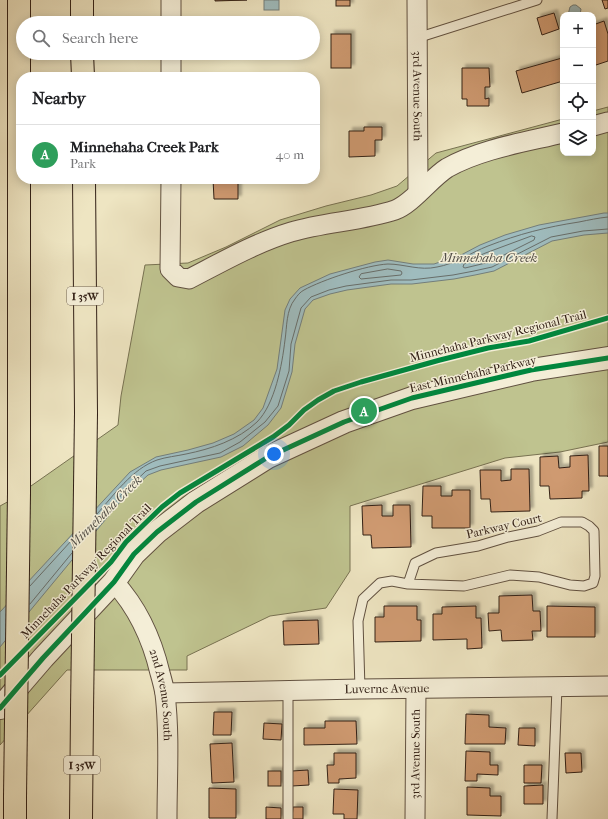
<!DOCTYPE html>
<meta charset="utf-8">
<style>
body{margin:0;font-family:"IM FELL French Canon",serif;background:#f6f6f6;color:#202124}
.controls{position:absolute;right:12px;top:12px;display:grid;overflow:hidden;border-radius:8px;box-shadow:0 2px 10px #0003}
.controls button{width:36px;height:36px;display:grid;place-items:center;padding:0;border:0;border-bottom:1px solid #e0e0e0;background:#fff;color:#202124;font:20px sans-serif}
.you{position:absolute;left:274px;top:454px;width:14px;height:14px;margin:-10px;border:3px solid #fff;border-radius:50%;background:#1a73e8;box-shadow:0 0 0 6px #1a73e833}
.badge{display:grid;place-items:center;width:26px;height:26px;border-radius:50%;background:#0b8043;color:#fff;font-size:13px;font-weight:700}
.pin{position:absolute;translate:-50% -50%;border:2px solid #fff;box-shadow:0 1px 4px #0006}
.list{margin:0;padding:0;list-style:none}
h2{display:flex;justify-content:space-between;align-items:center;height:52px;margin:0;padding:0 16px;font-size:17px}
h2 small{font-size:13px;font-weight:400;color:#757577}
.list li{display:grid;grid-template-columns:26px 1fr auto;gap:12px;align-items:center;box-sizing:border-box;height:60px;padding:0 16px;border-top:1px solid #e0e0e0}
.list b{display:block;font-size:15px;white-space:nowrap}
.list p{margin:0;font-size:13px;white-space:nowrap;color:#757577}
.list em{font-size:13px;font-style:normal;color:#757577}
.icon{flex:none;width:22px;height:22px;fill:none;stroke:currentColor;stroke-width:2;stroke-linecap:round;stroke-linejoin:round}
.map{position:relative;flex:none;width:608px;height:819px;overflow:hidden}
.search{position:absolute;background:#fff;box-shadow:0 2px 10px #0003;left:16px;top:16px;width:304px;height:44px;display:flex;align-items:center;gap:10px;box-sizing:border-box;padding:0 14px;border-radius:22px;color:#757577;font-size:15px}
.panel{position:absolute;background:#fff;box-shadow:0 2px 10px #0003;left:16px;top:72px;width:304px;height:112px;border-radius:16px}
.map>svg:first-child{display:block}
.green{fill:#bfc38f;stroke:#787252}
.water{fill:#9fbcbe;stroke:#737e7b}
.lines{fill:none;stroke-linecap:round;stroke-linejoin:round}
.shore{stroke:#686e6a;stroke-width:1}
.building{fill:#cf9a71;stroke:#322016;filter:url(#shadow)}
.service-casing{stroke:#615141;stroke-width:11}
.minor-casing{stroke:#615141;stroke-width:21}
.tertiary-casing{stroke:#615141;stroke-width:24}
.motorway-casing{stroke:#322016;stroke-width:24}
.service{stroke:#f4eed7;stroke-width:9}
.minor{stroke:#f4eed7;stroke-width:19}
.tertiary{stroke:#f4eed7;stroke-width:22}
.motorway{stroke:#eee5c2;stroke-width:22}
.motorway-bridge-casing{stroke:#322016;stroke-width:24;stroke-linecap:butt}
.motorway-bridge{stroke:#eee5c2;stroke-width:22}
.cycleway-casing{stroke:#f4eed7;stroke-width:8}
.cycleway{stroke:#00873e;stroke-width:5}
.labels{text-anchor:middle;stroke-width:3;stroke-linejoin:round;paint-order:stroke}
.shield{fill:#f4eed7;stroke:#6c5e50;stroke-width:1}
.shield-label{font-size:11px;font-weight:bold;fill:#322016}
.street-label{font-size:12px;fill:#322016;stroke:#f4eed7}
.water-label{font-size:13px;font-style:italic;fill:#534f48;stroke:#f4eed7}
</style>
<div class="map">
<svg width="608" height="819" viewBox="0 0 608 819">
<defs>
<filter id="shadow"><feDropShadow dx="3.5" dy="-3.5" stdDeviation="1" flood-color="#0004"/></filter>
</defs>
<rect width="100%" height="100%" fill="#eee5c2"/>
<filter id="stains"><feTurbulence type="fractalNoise" baseFrequency=".005" numOctaves="4"/><feColorMatrix values="0 0 0 0 .2 0 0 0 0 .09 0 0 0 0 .02 0 0 0 .5 -.17"/></filter>
<radialGradient id="worn" r=".72"><stop offset=".6" stop-color="#630" stop-opacity="0"/><stop offset="1" stop-color="#630" stop-opacity=".3"/></radialGradient>
<!-- green -->
<polygon class="green" points="608,107 608,442 560,452 505,458 350,506 350,571 326,608 270,616 187,656 187,670 67,670 0,745 0,506 11,500 118,425 121,396 145,265 188,263 226,247 280,220 326,206 371,195 397,186 436,153 563,119 563,153 593,153 593,111"/>
<!-- water -->
<g class="water">
<rect x="264" y="0" width="15" height="10"/>
<polygon points="573,5 576,5 581,9 580,15 568,15 570,7"/>
<polygon points="604,213 608,213 608,233 584,235 552,241 494,271 475,275 454,279 412,284 391,284 347,290 330,294 313,300 305,309 295,344 292,372 281,408 268,425 243,446 221,457 161,470 148,475 125,496 0,647 0,612 130,472 156,457 188,450 213,443 234,434 254,420 263,408 277,369 285,310 290,299 300,288 330,274 375,262 388,260 413,264 434,264 461,255 480,245 505,235 539,225"/>
</g>
<g class="lines">
<!-- shore -->
<g class="shore">
<polygon points="532,236 535,237 534,240 490,262 465,268 463,267 464,264 483,254"/>
<polygon points="388,269 401,271 402,273 401,275 361,279 359,277 361,274"/>
<path d="M 97,514 C 114,495 132,469 157,460 C 166,457 177,456 186,454 C 211,449 238,440 257,422 C 275,404 282,365 285,340 C 287,327 286,310 295,299 C 297,296 300,292 304,290 C 322,280 367,265 388,264 C 404,264 420,271 437,267 C 455,264 470,253 488,246 C 519,234 546,227 579,222 C 589,220 598,218 608,217"/>
<polyline points="97,524 123,493 146,471 160,466 220,453 240,442 265,422 278,406 289,371 291,344 301,308 311,297 329,290 346,286 391,280 411,280 453,275 474,271 492,267 551,237 583,231 608,229"/>
<polyline points="30,586 72,540"/>
<polyline points="30,604 72,553"/>
</g>
</g>
<!-- building -->
<g class="building">
<polygon points="215,0 247,0 215,1"/>
<rect x="336" y="0" width="14" height="6"/>
<polygon points="602,0 608,0 608,8 605,9"/>
<polygon points="554,13 559,29 542,35 537,18"/>
<polygon points="604,21 608,34 608,61 593,66 593,25"/>
<rect x="331" y="34" width="20" height="34"/>
<polygon points="214,53 236,53 236,55 214,56"/>
<polygon points="562,58 563,81 522,93 516,71"/>
<polygon points="462,68 489,68 490,87 485,87 485,99 489,98 489,106 467,106 467,99 462,99"/>
<polygon points="364,127 382,127 382,140 375,140 375,156 349,157 349,131 364,131"/>
<polygon points="213,179 238,179 238,199 214,199"/>
<polygon points="599,446 608,446 608,477 608,476 599,476"/>
<polygon points="588,455 589,491 582,491 582,498 550,499 549,486 540,486 540,457 558,456 559,468 570,467 570,456"/>
<polygon points="511,469 529,469 530,511 491,512 490,499 481,499 480,470 501,470 501,481 511,480"/>
<polygon points="423,486 441,486 441,496 452,496 452,490 470,490 470,528 432,528 432,516 422,516"/>
<polygon points="382,505 382,516 393,516 393,505 410,505 411,547 372,548 371,535 363,535 362,506"/>
<polygon points="532,595 533,611 540,611 541,631 532,631 533,640 502,641 501,630 489,631 488,613 499,613 499,596"/>
<polygon points="384,606 417,606 417,620 421,620 421,641 375,642 375,617 384,617"/>
<polygon points="476,606 476,618 481,618 482,648 467,649 467,639 433,640 433,614 442,614 442,607"/>
<polygon points="547,606 595,607 595,637 547,637"/>
<polygon points="318,620 319,644 284,645 283,621"/>
<polygon points="214,712 232,712 231,735 213,735"/>
<polygon points="466,714 489,715 489,727 506,728 505,744 465,744"/>
<polygon points="325,721 356,721 357,744 304,745 304,728 325,728"/>
<polygon points="264,723 282,724 281,740 263,739"/>
<polygon points="519,728 535,728 535,746 518,745"/>
<polygon points="232,743 234,782 212,783 210,744"/>
<polygon points="466,751 490,752 490,765 498,765 498,775 477,774 477,781 465,781"/>
<polygon points="334,753 356,753 356,778 339,779 339,783 328,783 327,765 334,765"/>
<polygon points="565,753 581,753 582,772 566,773"/>
<polygon points="524,765 542,765 541,783 524,783"/>
<polygon points="308,770 309,785 292,786 292,771"/>
<rect x="268" y="771" width="13" height="15"/>
<polygon points="543,785 543,804 524,804 524,786"/>
<polygon points="467,787 490,788 490,796 501,796 501,816 467,815"/>
<polygon points="209,788 236,789 236,818 209,818"/>
<polygon points="334,789 358,790 357,819 344,819 344,814 333,814"/>
<polygon points="266,807 281,808 281,819 266,819"/>
<polygon points="293,807 303,807 303,819 292,819"/>
</g>
<g class="lines">
<!-- service casing -->
<g class="service-casing">
<g id="service">
<polyline points="417,38 537,0"/>
<polyline points="360,689 358,621 363,599 380,583 392,581 408,584 464,586 510,575 539,577 570,585 584,586 593,583 595,576 594,531 589,526 582,522 561,522 538,531 508,537 478,546 436,553 415,563 408,584"/>
<polyline points="288,819 288,691"/>
<polyline points="552,819 557,687"/>
</g>
</g>
<!-- minor casing -->
<g class="minor-casing">
<g id="minor">
<path id="s1" d="M 417,0 L 418,193"/>
<polyline points="171,23 171,0"/>
<polyline points="171,77 171,53"/>
<polyline points="593,126 608,122"/>
<path d="M 171,179 L 170,269 L 178,277 L 189,279 C 222,262 255,243 291,232 C 325,222 362,221 395,210 C 412,204 431,178 447,168 C 480,149 526,142 563,133"/>
<path id="s2" d="M 114,582 C 138,608 152,639 160,673 C 162,680 164,687 165,694 C 170,735 167,778 167,819"/>
<path id="s3" d="M 165,693 L 360,689 L 608,686"/>
<path id="s4" d="M 415,819 L 416,689"/>
</g>
</g>
<!-- tertiary casing -->
<g class="tertiary-casing">
<polyline id="tertiary" points="0,708 43,658 114,582 134,554 157,532 196,502 268,457 344,422 412,398 531,370 608,358"/>
</g>
<!-- motorway casing -->
<g class="motorway-casing">
<g id="motorway">
<polyline points="19,0 19,493"/>
<polyline points="82,0 82,23"/>
<polyline points="82,53 83,77"/>
<polyline points="84,179 86,413"/>
<polyline points="15,819 15,797"/>
<polyline points="81,819 82,711"/>
</g>
</g>
<!-- service -->
<use href="#service" class="service"/>
<!-- minor -->
<use href="#minor" class="minor"/>
<!-- tertiary -->
<use href="#tertiary" class="tertiary"/>
<!-- motorway -->
<use href="#motorway" class="motorway"/>
<!-- motorway-bridge casing -->
<g class="motorway-bridge-casing">
<g id="motorway-bridge">
<polyline points="82,711 86,413"/>
<polyline points="15,797 19,493"/>
</g>
</g>
<!-- motorway-bridge -->
<use href="#motorway-bridge" class="motorway-bridge"/>
<!-- cycleway casing -->
<g class="cycleway-casing">
<g id="cycleway">
<polyline points="0,675 111,562 126,542 162,507 180,493 273,437 289,425 304,410 318,400 334,391 361,382 440,360 488,348 529,341 608,318"/>
<polyline points="0,708 43,658 114,582 134,554 157,532 196,502 268,457 344,422 412,398 531,370 608,358"/>
</g>
</g>
<!-- cycleway -->
<use href="#cycleway" class="cycleway"/>
</g>
<g class="labels">
<!-- shield labels -->
<g class="shield">
<rect x="67" y="287" width="36" height="18" rx="3"/>
<rect x="64" y="756" width="36" height="18" rx="3"/>
</g>
<g class="shield-label">
<text x="85" y="300">I 35W</text>
<text x="82" y="769">I 35W</text>
</g>
<!-- street labels -->
<g class="street-label">
<text dy="4" stroke="none"><textPath href="#s1" startOffset="96">3rd Avenue South</textPath></text>
<text transform="translate(498 336) rotate(-14)" y="4">Minnehaha Parkway Regional Trail</text>
<text transform="translate(473 374) rotate(-13)" y="4">East Minnehaha Parkway</text>
<text transform="translate(504 526) rotate(-13)" y="4">Parkway Court</text>
<text transform="translate(86 571) rotate(-46)" y="4">Minnehaha Parkway Regional Trail</text>
<text dy="4" stroke="none"><textPath href="#s3" startOffset="222">Luverne Avenue</textPath></text>
<text dy="4" stroke="none"><textPath href="#s2" startOffset="125">2nd Avenue South</textPath></text>
<text dy="4" stroke="none"><textPath href="#s4" startOffset="65">3rd Avenue South</textPath></text>
</g>
<!-- water labels -->
<g class="water-label">
<text x="489" y="262">Minnehaha Creek</text>
<text transform="translate(105 511) rotate(-45)" y="5">Minnehaha Creek</text>
</g>
</g>
<rect width="100%" height="100%" filter="url(#stains)"/>
<rect width="100%" height="100%" fill="url(#worn)"/>
</svg>
<div class="controls">
<button>+</button>
<button>−</button>
<button><svg class="icon" aria-label="locate" viewBox="0 0 24 24"><circle cx="12" cy="12" r="6"/><path d="M12 2v4M12 18v4M2 12h4M18 12h4"/></svg></button>
<button><svg class="icon" aria-label="layers" viewBox="0 0 24 24"><path d="M12 4l9 5-9 5-9-5zM3 14l9 5 9-5"/></svg></button>
</div>
<div class="you"></div>
<div class="pin badge" style="left:364px;top:411px;background:#2e9e5b">A</div>
<div class="search"><svg class="icon" aria-label="search" viewBox="0 0 24 24"><circle cx="10" cy="10" r="6"/><path d="M15 15l6 6"/></svg>Search here</div>
<section class="panel">
<h2>Nearby<small></small></h2>
<ul class="list">
<li><span class="badge" style="background:#2e9e5b">A</span><div><b>Minnehaha Creek Park</b><p>Park</p></div><em>40 m</em></li>
</ul>
</section>
</div>
